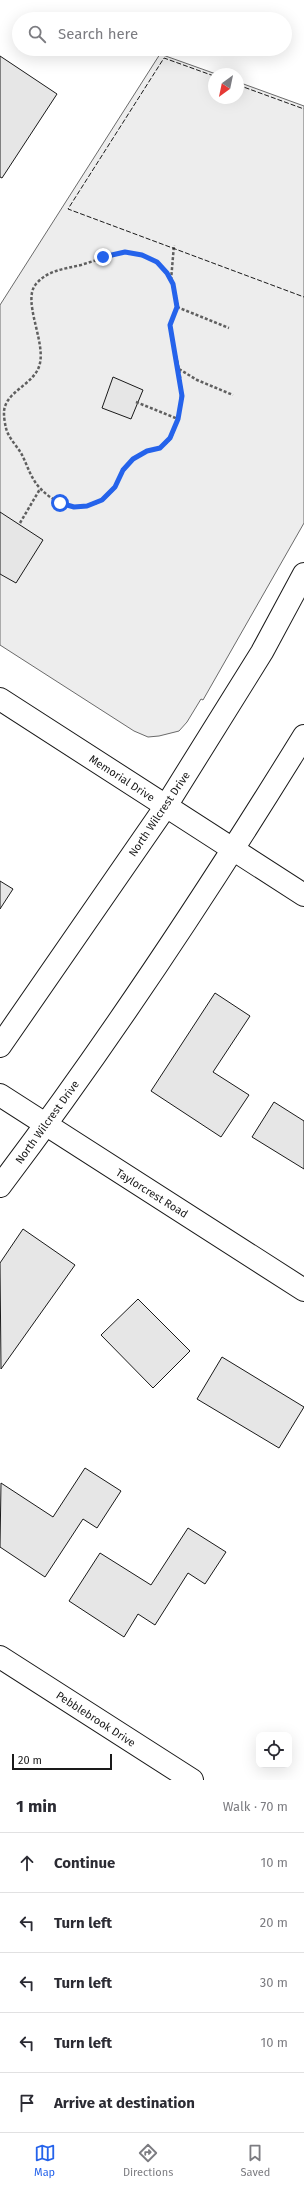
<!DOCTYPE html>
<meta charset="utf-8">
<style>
body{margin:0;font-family:"Fira Sans",sans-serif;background:#f2f2f3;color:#2b2b33}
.controls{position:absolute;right:12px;bottom:12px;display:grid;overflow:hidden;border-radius:8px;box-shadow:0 4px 16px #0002}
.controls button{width:36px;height:36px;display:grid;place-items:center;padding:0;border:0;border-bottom:1px solid #e1e1e2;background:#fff;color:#2b2b33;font:20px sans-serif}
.compass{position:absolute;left:208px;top:68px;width:36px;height:36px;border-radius:50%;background:#fff;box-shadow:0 4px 16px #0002;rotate:213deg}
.scale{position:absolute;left:12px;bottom:10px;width:100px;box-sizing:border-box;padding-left:4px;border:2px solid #1a1a1a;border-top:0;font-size:11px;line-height:14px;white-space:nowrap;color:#1a1a1a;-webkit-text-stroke:3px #fff;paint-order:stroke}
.stop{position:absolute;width:12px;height:12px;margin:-9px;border:3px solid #2563eb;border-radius:50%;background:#fff}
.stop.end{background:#2563eb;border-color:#fff;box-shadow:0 1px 4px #0008}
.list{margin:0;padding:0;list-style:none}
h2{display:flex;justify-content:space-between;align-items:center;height:52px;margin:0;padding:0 16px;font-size:17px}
h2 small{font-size:13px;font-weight:400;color:#7c7c81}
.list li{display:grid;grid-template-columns:26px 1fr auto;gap:12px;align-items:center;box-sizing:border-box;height:60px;padding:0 16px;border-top:1px solid #e1e1e2}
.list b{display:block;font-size:15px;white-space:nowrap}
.list em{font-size:13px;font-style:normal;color:#7c7c81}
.icon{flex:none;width:22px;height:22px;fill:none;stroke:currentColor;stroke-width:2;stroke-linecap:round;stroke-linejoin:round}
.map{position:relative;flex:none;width:304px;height:1780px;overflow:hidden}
.search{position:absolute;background:#fff;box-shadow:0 4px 16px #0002;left:12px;right:12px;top:12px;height:44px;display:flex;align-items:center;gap:10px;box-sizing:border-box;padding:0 14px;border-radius:22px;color:#7c7c81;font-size:15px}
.sheet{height:352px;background:#fff}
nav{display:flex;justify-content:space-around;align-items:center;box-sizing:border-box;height:56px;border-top:1px solid #e1e1e2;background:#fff;font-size:11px;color:#7c7c81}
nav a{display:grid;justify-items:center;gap:2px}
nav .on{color:#2563eb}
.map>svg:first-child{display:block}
.built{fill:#ededed;stroke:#6a6a6a}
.building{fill:#e6e6e6;stroke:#1a1a1a}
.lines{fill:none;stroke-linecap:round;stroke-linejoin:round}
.minor-casing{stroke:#1a1a1a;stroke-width:24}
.major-casing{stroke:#1a1a1a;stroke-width:24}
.path{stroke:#5f5f5f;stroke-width:2.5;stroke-dasharray:3 2;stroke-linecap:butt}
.minor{stroke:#fff;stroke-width:22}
.major{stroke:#fff;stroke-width:22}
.fence{stroke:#1a1a1a;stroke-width:1;stroke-dasharray:5 2;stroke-linecap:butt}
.route{stroke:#2563eb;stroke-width:5}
.labels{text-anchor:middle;stroke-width:3;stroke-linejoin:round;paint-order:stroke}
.street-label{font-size:11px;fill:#1a1a1a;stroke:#fff}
</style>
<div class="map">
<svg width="304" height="1780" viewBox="0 0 304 1780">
<rect width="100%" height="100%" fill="#fff"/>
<!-- built -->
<polygon class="built" points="160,54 216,74 214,74 214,98 238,98 238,82 304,106 304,523 203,700 201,699 187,722 179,731 159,736 148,737 134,731 0,645 0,305"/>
<!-- building -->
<g class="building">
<polygon points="0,56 57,94 2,178 0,177"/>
<polygon points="113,377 143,390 131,419 102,408"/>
<polygon points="0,512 43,540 16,583 0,574"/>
<polygon points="0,881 13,889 0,909"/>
<polygon points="215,993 250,1016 213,1072 249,1095 221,1137 151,1091"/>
<polygon points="274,1102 304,1121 304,1169 252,1137"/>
<polygon points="23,1229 75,1265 1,1369 0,1263"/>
<polygon points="138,1299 190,1351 153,1388 101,1335"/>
<polygon points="222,1357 304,1407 279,1448 197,1399"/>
<polygon points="85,1468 121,1491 97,1528 83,1519 45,1577 0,1547 1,1483 53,1517"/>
<polygon points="188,1528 226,1552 205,1584 188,1573 155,1625 138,1614 124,1637 69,1601 100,1553 151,1585"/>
</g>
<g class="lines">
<!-- minor casing -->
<g class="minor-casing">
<g id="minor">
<polyline points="0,1095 304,1290"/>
<polyline points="0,1657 192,1780"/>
</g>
</g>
<!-- major casing -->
<g class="major-casing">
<g id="major">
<polyline points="0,699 304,895"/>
<polyline points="0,1046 166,806 262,652 304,574"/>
<path d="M 0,1186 C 109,1042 209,890 304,736"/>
</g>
</g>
<!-- path -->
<g class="path">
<path d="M 125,252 C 142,255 158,259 168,274 C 172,281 179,302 177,308 C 175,314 171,319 170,325 C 170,336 174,349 177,360 C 183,386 183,412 171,437 C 164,451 144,449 132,460 C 124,467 121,477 115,487 C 95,515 60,511 39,487 C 30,477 27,464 21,453 C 16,445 8,437 6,428 C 5,424 4,418 4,414 C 3,391 36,385 40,363 C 45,340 22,300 36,284 C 48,270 64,269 81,265 C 96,260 110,256 125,252 Z"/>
<polyline points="171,280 174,245"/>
<polyline points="177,307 229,328"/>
<polyline points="179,369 197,380 233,395"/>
<polyline points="136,402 178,419"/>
<polyline points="20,523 40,489"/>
</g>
<!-- minor -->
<use href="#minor" class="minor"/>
<!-- major -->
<use href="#major" class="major"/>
<!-- fence -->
<g class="fence">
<polyline points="214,76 164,58 68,209 304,297"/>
<polyline points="238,85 304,109"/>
</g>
</g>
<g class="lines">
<!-- route -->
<polyline class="route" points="60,503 74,507 87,506 102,500 115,487 123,470 133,459 147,451 160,448 170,438 178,419 182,396 170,325 177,307 173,284 167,273 157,262 142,255 125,252 103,257"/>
</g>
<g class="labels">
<!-- street labels -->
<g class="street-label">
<text transform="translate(122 778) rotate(33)" y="4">Memorial Drive</text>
<text transform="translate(159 814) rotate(-56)" y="4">North Wilcrest Drive</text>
<text transform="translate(47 1122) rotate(-54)" y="4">North Wilcrest Drive</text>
<text transform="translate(152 1193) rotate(32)" y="4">Taylorcrest Road</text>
<text transform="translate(96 1719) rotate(33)" y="4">Pebblebrook Drive</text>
</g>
</g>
</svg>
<div class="controls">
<button><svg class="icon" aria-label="locate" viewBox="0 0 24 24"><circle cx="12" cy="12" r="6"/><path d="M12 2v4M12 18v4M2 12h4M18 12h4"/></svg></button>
</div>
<svg class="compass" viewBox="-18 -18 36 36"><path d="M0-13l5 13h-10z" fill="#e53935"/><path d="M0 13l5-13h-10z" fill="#7c7c81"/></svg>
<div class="scale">20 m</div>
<div class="stop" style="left:60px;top:503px"></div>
<div class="stop end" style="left:103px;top:257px"></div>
<div class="search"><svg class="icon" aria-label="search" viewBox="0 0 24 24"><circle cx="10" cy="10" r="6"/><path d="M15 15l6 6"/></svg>Search here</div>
</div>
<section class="sheet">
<h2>1 min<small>Walk · 70 m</small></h2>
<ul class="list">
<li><svg class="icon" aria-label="ahead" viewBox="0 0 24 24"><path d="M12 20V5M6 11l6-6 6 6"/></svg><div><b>Continue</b></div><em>10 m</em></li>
<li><svg class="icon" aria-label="left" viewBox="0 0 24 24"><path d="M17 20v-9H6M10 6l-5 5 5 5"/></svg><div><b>Turn left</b></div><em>20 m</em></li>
<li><svg class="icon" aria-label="left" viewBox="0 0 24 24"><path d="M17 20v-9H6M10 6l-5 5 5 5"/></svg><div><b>Turn left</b></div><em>30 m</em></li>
<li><svg class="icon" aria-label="left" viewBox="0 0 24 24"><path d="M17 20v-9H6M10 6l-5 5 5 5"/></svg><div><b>Turn left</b></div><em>10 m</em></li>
<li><svg class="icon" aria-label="arrive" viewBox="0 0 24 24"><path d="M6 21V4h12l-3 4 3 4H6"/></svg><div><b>Arrive at destination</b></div></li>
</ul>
</section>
<nav>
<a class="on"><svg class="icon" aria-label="map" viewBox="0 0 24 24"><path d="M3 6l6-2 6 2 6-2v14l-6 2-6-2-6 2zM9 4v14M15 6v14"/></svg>Map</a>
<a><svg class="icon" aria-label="directions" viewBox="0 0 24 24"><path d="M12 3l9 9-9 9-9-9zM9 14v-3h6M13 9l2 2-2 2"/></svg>Directions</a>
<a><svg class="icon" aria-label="saved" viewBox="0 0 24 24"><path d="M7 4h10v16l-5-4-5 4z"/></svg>Saved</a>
</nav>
